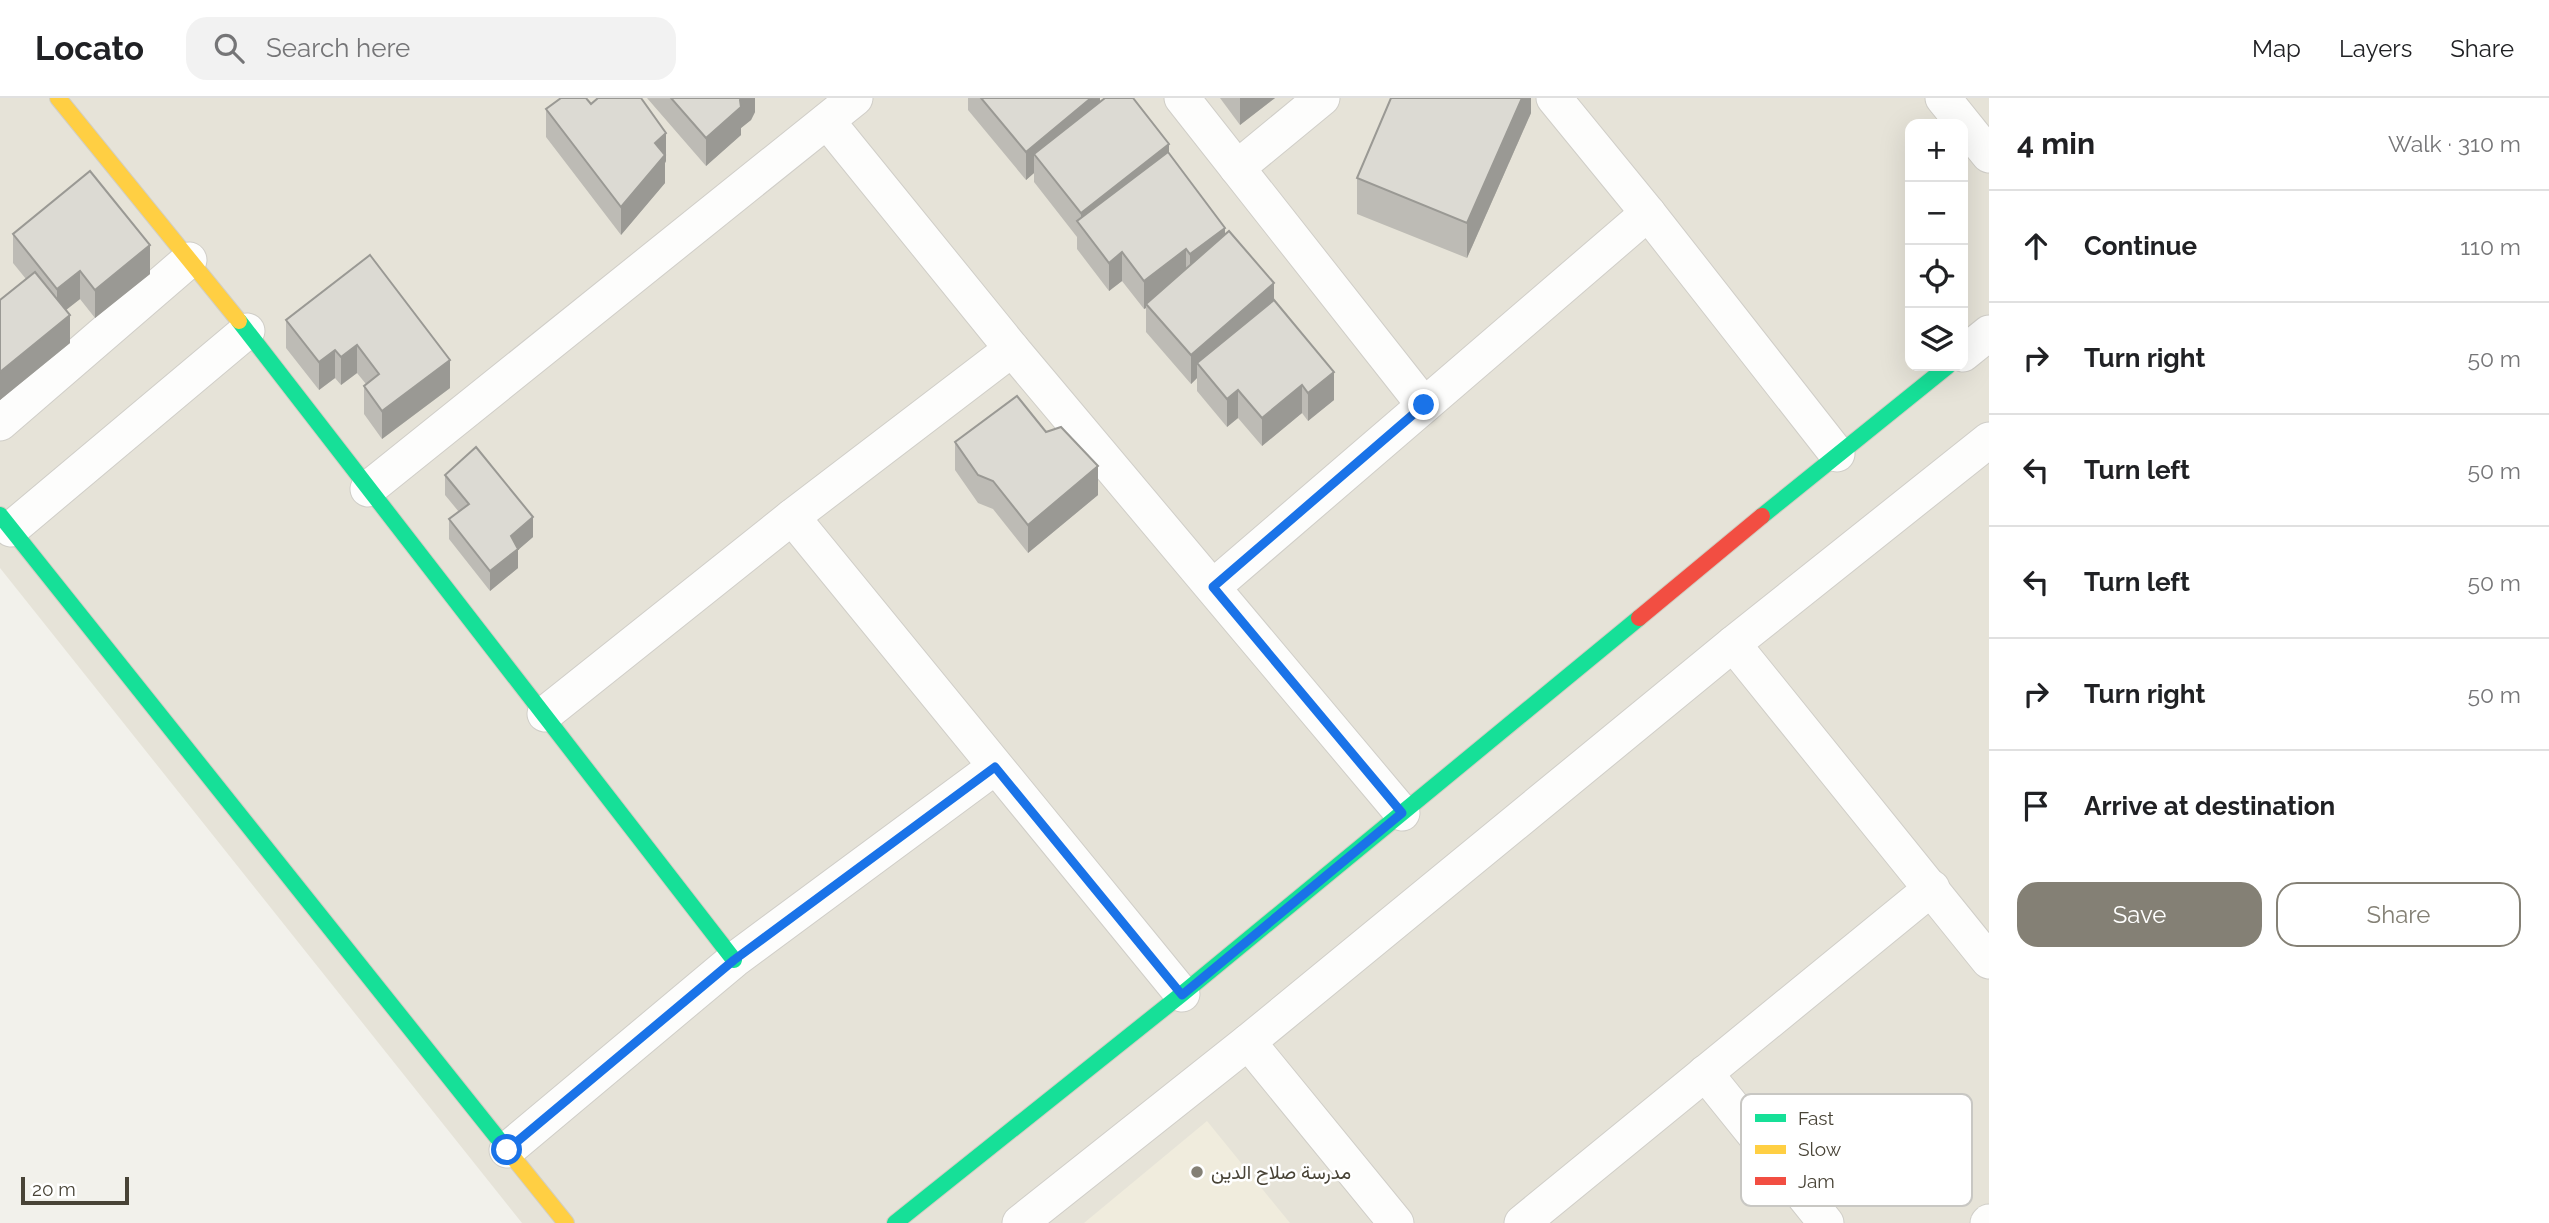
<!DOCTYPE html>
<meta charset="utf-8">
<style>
body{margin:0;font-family:Raleway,Vazirmatn,sans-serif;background:#f2f2f2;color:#202124}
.controls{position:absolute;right:21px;top:21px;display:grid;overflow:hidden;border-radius:14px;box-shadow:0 7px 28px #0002}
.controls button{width:63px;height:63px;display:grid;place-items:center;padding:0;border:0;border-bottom:2px solid #e0e0e0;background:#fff;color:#202124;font:35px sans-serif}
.scale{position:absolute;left:21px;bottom:18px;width:108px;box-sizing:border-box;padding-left:7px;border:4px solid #484336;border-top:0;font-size:19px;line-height:24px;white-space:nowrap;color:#484336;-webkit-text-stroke:5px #fff;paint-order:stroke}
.stop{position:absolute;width:21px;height:21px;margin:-16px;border:5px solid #1a73e8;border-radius:50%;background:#fff}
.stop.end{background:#1a73e8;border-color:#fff;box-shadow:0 2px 7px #0008}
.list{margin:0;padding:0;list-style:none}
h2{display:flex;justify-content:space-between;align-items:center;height:91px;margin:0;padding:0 28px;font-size:30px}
h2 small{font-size:23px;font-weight:400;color:#757577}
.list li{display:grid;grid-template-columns:46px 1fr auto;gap:21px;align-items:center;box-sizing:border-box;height:112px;padding:0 28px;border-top:2px solid #e0e0e0}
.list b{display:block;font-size:26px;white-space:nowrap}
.list em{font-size:23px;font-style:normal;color:#757577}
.actions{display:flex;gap:14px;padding:21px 28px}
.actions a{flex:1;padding:16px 0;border:2px solid #848075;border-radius:21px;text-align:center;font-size:24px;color:#848075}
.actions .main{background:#848075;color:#fff}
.icon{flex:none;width:38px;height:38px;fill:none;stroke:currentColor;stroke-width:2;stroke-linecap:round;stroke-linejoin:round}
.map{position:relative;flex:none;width:1989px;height:1125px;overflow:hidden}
header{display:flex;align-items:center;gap:42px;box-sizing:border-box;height:98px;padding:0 35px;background:#fff;border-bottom:2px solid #e0e0e0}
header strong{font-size:33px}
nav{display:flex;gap:38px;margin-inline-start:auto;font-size:24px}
.search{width:490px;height:63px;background:#f2f2f2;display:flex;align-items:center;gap:18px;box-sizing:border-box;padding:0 24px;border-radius:21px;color:#757577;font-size:26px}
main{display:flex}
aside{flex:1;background:#fff}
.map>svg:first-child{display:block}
.residential{fill:#e6e3d8;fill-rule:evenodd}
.education{fill:#f0ecdd}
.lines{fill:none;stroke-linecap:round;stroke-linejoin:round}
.street-casing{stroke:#d0cec8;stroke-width:37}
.fast-casing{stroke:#d2cec2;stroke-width:18}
.slow-casing{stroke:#d2cec2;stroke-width:18}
.jam-casing{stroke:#d2cec2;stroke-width:18}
.street{stroke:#fdfdfc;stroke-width:35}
.fast{stroke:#16e098;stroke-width:16}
.slow{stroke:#ffcf43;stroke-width:16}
.jam{stroke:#f24e42;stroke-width:16}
.wall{fill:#bdbbb5}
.shaded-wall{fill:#9a9994}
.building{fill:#dcdad3;stroke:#9a9994;stroke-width:2}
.route{stroke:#1a73e8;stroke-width:9}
.poi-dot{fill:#848075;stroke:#fff;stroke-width:2.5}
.labels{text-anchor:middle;stroke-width:5;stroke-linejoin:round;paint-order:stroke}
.poi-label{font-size:19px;fill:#484336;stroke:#fff;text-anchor:start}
.key{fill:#fff;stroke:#c8c7c3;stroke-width:2}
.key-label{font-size:19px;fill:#484336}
</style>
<header>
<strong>Locato</strong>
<div class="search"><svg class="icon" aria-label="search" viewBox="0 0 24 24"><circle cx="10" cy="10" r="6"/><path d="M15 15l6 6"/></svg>Search here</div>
<nav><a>Map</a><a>Layers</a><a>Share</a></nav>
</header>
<main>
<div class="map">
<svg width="1989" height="1125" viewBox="0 0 1989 1125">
<rect width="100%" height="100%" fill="#f2f1eb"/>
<!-- residential -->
<path class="residential" d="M 0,0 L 1989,0 L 1989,1125 L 522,1125 L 0,470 ZM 1910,26 L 1963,26 L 1963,268 L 1910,268 Z"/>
<!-- education -->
<polygon class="education" points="1207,1023 1290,1125 1084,1125"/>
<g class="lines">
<!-- street casing -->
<g class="street-casing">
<g id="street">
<polyline points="1182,0 1424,307"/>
<polyline points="1554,0 1648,115 1837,356"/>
<polyline points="1943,0 1989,57"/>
<polyline points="827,23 1012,251 1402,715"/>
<polyline points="1237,70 1322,0"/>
<polyline points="1963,256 1989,235"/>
<polyline points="0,325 189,162"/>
<polyline points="368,391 855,0"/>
<polyline points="792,419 1182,896"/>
<polyline points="11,431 247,233"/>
<polyline points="1213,489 1648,115"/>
<polyline points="1733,546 1989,863"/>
<polyline points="545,616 792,419 1012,251"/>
<polyline points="1248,944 1396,1125"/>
<polyline points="1705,975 1826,1125"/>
<polyline points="507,1052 734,862 995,669"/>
<polyline points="1020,1125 1248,944 1733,546 1989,342"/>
<polyline points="1522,1125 1932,790"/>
<polyline points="1988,1125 1989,1124"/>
</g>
</g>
<!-- fast casing -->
<g class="fast-casing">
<g id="fast">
<polyline points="239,223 734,862"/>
<polyline points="0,417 508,1053"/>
<polyline points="1762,418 1948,268"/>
<polyline points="895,1125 1182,896 1639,520"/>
</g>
</g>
<!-- slow casing -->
<g class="slow-casing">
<g id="slow">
<polyline points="58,0 239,223"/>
<polyline points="508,1053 566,1125"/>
</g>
</g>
<!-- jam casing -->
<g class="jam-casing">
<polyline id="jam" points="1639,520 1762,418"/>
</g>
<!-- street -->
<use href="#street" class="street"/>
<!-- fast -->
<use href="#fast" class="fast"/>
<!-- slow -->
<use href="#slow" class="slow"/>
<!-- jam -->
<use href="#jam" class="jam"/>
</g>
<!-- wall -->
<g class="wall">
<polygon points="647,0 755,0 755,14 751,22 741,30 741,37 706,68"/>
<polygon points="968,0 1100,0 1100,4 1169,55 1225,136 1274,202 1334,302 1308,323 1302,315 1262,348 1238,320 1227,329 1197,293 1197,280 1191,286 1146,234 1146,210 1144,211 1122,183 1109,193 1077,151 1077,139 1034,84 1034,75 1026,82 968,12"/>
<polygon points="1220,0 1275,0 1240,27"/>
<polygon points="1531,0 1531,15 1467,160 1357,116 1357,80"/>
<polygon points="591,6 666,63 665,65 665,85 621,137 546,39 546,11"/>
<polygon points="13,136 150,176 95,220 80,201 66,212 70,245 0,302 0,202 26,181 13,165"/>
<polygon points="370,157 450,290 382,341 364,316 364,288 366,286 357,275 341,287 335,280 319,292 286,250 286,222"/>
<polygon points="955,344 1098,397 1028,455 993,411 978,405 955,372"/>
<polygon points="445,377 533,439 518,452 518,470 490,493 449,441 449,421 459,414 445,397"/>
</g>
<!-- shaded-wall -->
<g class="shaded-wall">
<polygon points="743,0 755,0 755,14 751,22 741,30 741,37 706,68 706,40"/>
<polygon points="1091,0 1100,0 1100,20 1034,56 1034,75 1026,82 1026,54"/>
<polygon points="1240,0 1275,0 1240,27"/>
<polygon points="1522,0 1531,0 1531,15 1467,160 1467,125"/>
<polygon points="666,35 666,63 665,65 665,85 621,137 621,109 655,45"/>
<polygon points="1169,46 1169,74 1081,128 1081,115"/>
<polygon points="1225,130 1225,158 1190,184 1190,156"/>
<polygon points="150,147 150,176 95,220 95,192"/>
<polygon points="1186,151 1186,179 1146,206 1146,210 1144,211 1144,183"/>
<polygon points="1122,154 1122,183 1109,193 1109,165"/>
<polygon points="80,173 80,201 57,219 57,191"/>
<polygon points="1274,185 1274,213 1197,265 1197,280 1191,286 1191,257"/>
<polygon points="70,217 70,245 0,302 0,274"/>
<polygon points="357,247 357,275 341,287 341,259"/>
<polygon points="335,252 335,280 319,292 319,264"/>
<polygon points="450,262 450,290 382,341 382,313"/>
<polygon points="1334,274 1334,302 1308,323 1308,295"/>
<polygon points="1302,287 1302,315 1262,348 1262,320"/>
<polygon points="1238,292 1238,320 1227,329 1227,301"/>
<polygon points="1098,368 1098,397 1028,455 1028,427"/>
<polygon points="533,419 533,439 518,452 518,470 490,493 490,473 511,438"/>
</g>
<!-- building -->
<g class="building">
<polygon points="561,0 586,0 591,6 598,0 641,0 666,35 655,45 665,57 621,109 546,11"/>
<polygon points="671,0 743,0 740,2 741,9 706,40"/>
<polygon points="981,0 1091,0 1026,54"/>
<polygon points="1105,0 1133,0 1169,46 1081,115 1034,56"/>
<polygon points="1391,0 1522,0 1467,125 1357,80"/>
<polygon points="1168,54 1225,130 1190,156 1186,151 1144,183 1122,154 1109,165 1077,123"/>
<polygon points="90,73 150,147 95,192 80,173 57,191 13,136"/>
<polygon points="1229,133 1274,185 1191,257 1146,206"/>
<polygon points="370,157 450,262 382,313 364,288 379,276 357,247 341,259 335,252 319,264 286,222"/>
<polygon points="35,174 70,217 0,274 0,202"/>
<polygon points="1274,202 1334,274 1308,295 1302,287 1262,320 1238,292 1227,301 1197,265"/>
<polygon points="1017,298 1046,334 1061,329 1098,368 1028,427 993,383 978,377 955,344"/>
<polygon points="476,349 533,419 511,438 518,451 490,473 449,421 469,406 445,377"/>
</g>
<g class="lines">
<!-- route -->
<polyline class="route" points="507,1052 734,862 995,669 1182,897 1402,715 1213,489 1424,307"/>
</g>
<!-- markers -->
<circle class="poi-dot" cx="1197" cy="1074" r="7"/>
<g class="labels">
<!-- poi labels -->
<g class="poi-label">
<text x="1211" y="1081">مدرسة صلاح الدين</text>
</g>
</g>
<!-- legend -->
<rect x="1741" y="996" width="231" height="112" rx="10" class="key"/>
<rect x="1755" y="1016" width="31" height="8" fill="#16e098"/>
<rect x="1755" y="1047" width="31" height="9" fill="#ffcf43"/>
<rect x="1755" y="1079" width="31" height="8" fill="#f24e42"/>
<g class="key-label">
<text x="1798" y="1027">Fast</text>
<text x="1798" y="1058">Slow</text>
<text x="1798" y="1090">Jam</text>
</g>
</svg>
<div class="controls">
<button>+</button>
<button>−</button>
<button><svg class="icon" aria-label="locate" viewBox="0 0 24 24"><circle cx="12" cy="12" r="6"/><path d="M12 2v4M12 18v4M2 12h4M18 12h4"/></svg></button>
<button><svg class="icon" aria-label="layers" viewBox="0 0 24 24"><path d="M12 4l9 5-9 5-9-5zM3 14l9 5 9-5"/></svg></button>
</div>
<div class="scale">20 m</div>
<div class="stop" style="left:507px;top:1052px"></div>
<div class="stop end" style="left:1424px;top:307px"></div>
</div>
<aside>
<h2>4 min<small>Walk · 310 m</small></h2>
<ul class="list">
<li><svg class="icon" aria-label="ahead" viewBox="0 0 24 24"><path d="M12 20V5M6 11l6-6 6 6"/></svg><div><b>Continue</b></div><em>110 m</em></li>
<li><svg class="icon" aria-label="right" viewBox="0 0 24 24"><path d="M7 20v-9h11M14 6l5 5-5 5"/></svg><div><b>Turn right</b></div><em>50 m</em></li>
<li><svg class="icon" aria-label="left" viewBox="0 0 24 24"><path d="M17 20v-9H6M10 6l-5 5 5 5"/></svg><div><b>Turn left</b></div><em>50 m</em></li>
<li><svg class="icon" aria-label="left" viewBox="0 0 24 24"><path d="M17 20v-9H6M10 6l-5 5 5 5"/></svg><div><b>Turn left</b></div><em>50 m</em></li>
<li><svg class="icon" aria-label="right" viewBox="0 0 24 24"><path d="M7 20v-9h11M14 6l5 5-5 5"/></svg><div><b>Turn right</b></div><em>50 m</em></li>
<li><svg class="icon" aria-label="arrive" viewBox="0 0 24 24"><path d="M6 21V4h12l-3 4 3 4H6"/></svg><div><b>Arrive at destination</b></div></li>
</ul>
<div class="actions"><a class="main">Save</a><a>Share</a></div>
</aside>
</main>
